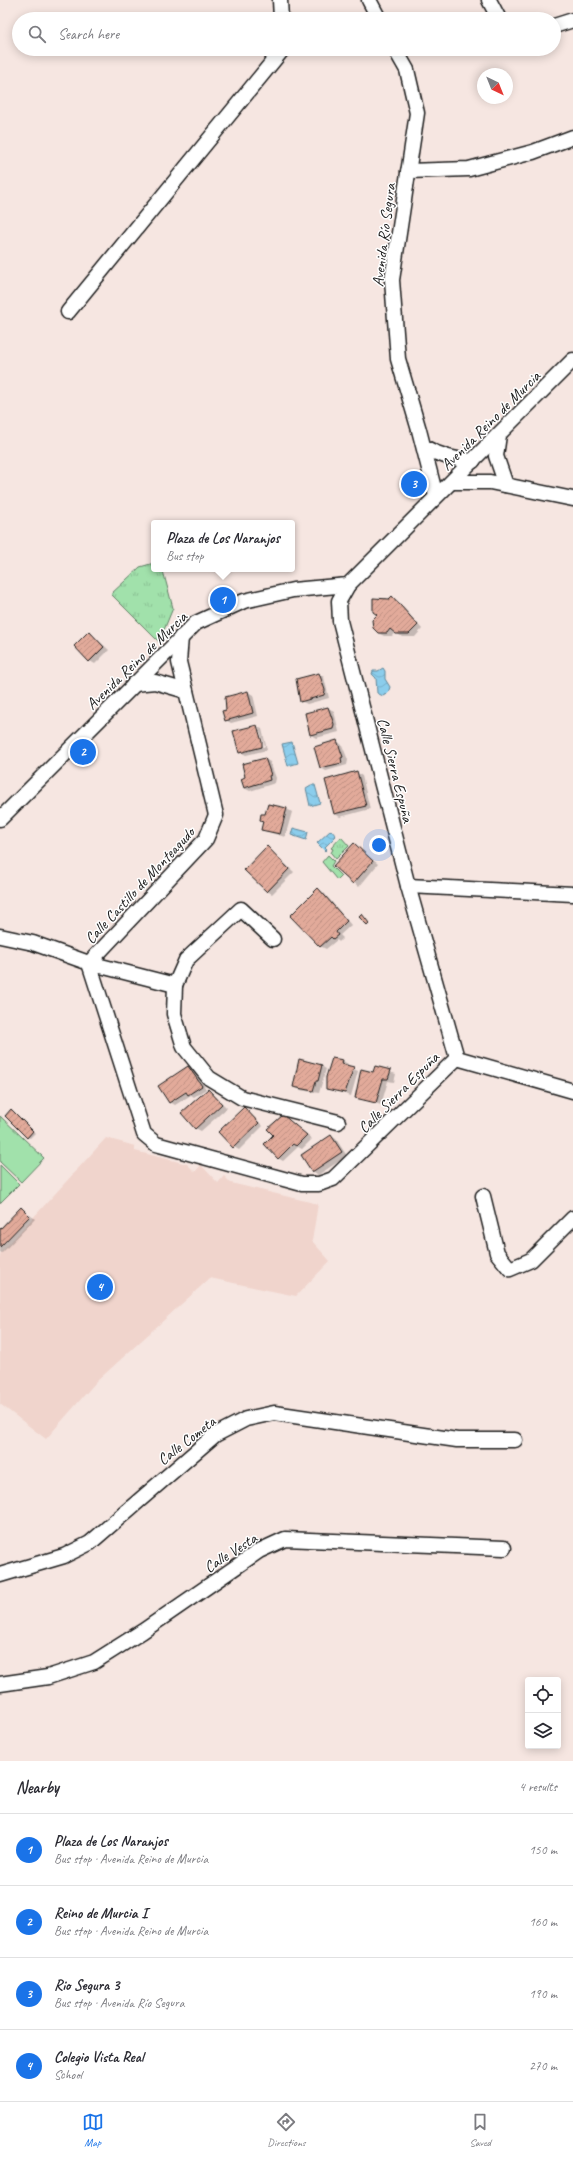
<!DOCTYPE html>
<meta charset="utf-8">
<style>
body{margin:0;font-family:Caveat,sans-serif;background:#f2f2f3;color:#2b2b33}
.controls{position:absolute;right:12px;bottom:12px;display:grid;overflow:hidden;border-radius:4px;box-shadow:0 2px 10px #0003}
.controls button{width:36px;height:36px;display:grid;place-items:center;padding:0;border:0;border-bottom:1px solid #e1e1e2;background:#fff;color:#2b2b33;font:20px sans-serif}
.compass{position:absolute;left:477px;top:68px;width:36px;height:36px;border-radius:50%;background:#fff;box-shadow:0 2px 10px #0003;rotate:137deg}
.you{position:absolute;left:379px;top:845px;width:14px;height:14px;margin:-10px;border:3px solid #fff;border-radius:50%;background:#1a73e8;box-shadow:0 0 0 6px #1a73e833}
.badge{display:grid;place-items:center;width:26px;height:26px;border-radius:50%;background:#1a73e8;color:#fff;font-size:13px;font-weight:700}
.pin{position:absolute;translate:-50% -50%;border:2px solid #fff;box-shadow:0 1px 4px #0006}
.popup{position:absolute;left:151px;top:520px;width:144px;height:52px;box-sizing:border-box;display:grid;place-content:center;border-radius:4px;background:#fff;filter:drop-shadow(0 1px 3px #0005);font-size:13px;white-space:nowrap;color:#7c7c81}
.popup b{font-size:15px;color:#2b2b33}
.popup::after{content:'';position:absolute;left:50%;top:100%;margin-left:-8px;border:8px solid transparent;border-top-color:#fff}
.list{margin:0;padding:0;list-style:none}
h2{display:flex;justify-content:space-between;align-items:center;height:52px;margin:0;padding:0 16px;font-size:17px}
h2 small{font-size:13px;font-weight:400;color:#7c7c81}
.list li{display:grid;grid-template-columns:26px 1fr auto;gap:12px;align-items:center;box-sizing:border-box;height:72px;padding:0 16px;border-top:1px solid #e1e1e2}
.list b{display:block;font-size:15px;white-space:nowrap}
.list p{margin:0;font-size:13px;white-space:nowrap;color:#7c7c81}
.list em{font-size:13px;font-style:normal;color:#7c7c81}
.icon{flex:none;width:22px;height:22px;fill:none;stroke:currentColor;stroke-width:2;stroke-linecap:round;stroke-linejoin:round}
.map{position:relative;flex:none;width:573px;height:1761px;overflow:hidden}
.search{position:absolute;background:#fff;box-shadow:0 2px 10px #0003;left:12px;right:12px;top:12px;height:44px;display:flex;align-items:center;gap:10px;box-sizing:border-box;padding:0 14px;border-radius:22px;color:#7c7c81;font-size:15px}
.sheet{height:340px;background:#fff}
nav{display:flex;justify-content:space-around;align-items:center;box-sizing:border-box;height:56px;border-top:1px solid #e1e1e2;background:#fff;font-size:11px;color:#7c7c81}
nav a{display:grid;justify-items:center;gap:2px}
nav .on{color:#1a73e8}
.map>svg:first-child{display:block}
.built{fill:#f0d4cc}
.grass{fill:url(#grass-tufts);stroke:#5e7e64}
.pitch{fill:#a1e1ab;stroke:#5e7e64}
.water{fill:url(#water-waves);stroke:#5f8699}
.shadow{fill:#0003;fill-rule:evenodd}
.building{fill:url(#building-hatch);stroke:#1c1c1c}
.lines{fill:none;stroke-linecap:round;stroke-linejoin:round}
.minor-casing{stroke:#1c1c1c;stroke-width:17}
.minor{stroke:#fff;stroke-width:14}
.labels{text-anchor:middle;stroke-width:3;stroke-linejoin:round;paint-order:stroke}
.street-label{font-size:16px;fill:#1c1c1c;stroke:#fff}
</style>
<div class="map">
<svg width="573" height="1761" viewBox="0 0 573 1761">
<defs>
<pattern id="grass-tufts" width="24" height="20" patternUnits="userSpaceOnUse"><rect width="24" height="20" fill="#a1e1ab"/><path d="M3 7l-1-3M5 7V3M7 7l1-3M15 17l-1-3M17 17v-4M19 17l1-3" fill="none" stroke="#8ac093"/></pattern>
<pattern id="water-waves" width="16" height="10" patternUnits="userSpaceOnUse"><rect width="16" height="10" fill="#8bcdec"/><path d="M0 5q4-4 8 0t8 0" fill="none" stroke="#77afca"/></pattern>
<pattern id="building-hatch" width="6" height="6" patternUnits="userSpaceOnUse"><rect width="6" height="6" fill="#e2aa9a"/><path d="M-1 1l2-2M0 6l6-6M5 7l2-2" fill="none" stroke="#c19284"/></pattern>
</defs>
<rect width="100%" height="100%" fill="#f6e6e1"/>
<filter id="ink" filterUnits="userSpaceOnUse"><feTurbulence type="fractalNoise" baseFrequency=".025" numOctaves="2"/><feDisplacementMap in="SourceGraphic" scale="8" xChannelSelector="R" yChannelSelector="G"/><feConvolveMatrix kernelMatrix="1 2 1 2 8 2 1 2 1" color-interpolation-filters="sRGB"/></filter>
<g filter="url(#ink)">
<!-- built -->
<polygon class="built" points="106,1138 135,1146 135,1151 187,1164 195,1172 201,1165 218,1183 224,1176 231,1183 318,1204 312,1241 330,1261 296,1296 210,1278 96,1382 46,1439 0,1404 0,1254"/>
<!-- grass -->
<g class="grass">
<polygon points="154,563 154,569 161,569 163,571 173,608 159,642 111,594 140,567"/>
<polygon points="341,837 349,846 336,859 331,853 333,849 331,848"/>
<polygon points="328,855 334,861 331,866 341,876 337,880 322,862"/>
</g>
<!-- pitch -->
<g class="pitch">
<polygon points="0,1116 44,1158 21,1182 0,1162"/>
<polygon points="0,1165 19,1184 0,1203"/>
</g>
<!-- water -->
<g class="water">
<polygon points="383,668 385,671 385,679 390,687 388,693 383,696 377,693 376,678 372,674 373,671 378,671"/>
<polygon points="292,742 298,763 288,766 282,744"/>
<polygon points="311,785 315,785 320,803 310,806 306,788"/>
<polygon points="293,828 308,832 306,840 291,835"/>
<polygon points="331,830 336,836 325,847 327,849 325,851 317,843"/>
</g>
<!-- shadow -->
<g class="shadow">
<polygon points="392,597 397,600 422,629 415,637 402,637 395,632 392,636 384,636 378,633"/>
<polygon points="89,632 109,650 95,664 90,661"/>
<polygon points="319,674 324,677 329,698 307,704 301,701"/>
<polygon points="248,692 253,695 258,716 231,723 226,720 227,710"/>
<polygon points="328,708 334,711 339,732 316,738 311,735"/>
<path d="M 256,726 L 262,729 L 267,750 L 246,755 L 240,752 ZM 257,728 L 259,728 L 265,746 L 263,747 Z"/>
<polygon points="337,741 342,745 348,760 347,765 326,771 321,768"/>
<polygon points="265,759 270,762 276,778 275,783 250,791 244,788 246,778"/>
<polygon points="356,772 362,776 370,809 340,817 335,814"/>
<polygon points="287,809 292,812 285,837 262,830 264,822 261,820"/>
<polygon points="355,845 378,864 359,887 335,866"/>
<polygon points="267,848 294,872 272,894 267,891"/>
<polygon points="319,889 324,893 351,925 340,935 343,938 339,942 337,940 326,949 320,946"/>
<polygon points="333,1059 343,1061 348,1064 348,1067 358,1071 351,1096 327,1088"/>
<polygon points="321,1066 326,1069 319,1093 300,1090 295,1087"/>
<polygon points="188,1067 194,1070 206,1089 194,1097 191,1095 175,1105 170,1102"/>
<polygon points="375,1067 396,1074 394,1082 388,1081 381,1105 356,1097 374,1073"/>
<polygon points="209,1090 227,1108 201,1131 195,1128"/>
<polygon points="244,1108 263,1126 239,1150 234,1147"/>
<polygon points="13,1112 35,1133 30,1138 28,1137"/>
<polygon points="284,1117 312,1139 302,1149 298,1147 283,1161 278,1158 274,1135"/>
<polygon points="331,1136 336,1139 347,1156 318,1175 313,1171 302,1155"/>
<polygon points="21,1208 35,1219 2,1253 0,1252 0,1230"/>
</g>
<!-- building -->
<g class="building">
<polygon points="392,596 418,625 409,634 396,634 390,629 387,633 378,633 373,628 372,620 377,615 373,612 373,598 389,599"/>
<polygon points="89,631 104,647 89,662 74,646"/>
<polygon points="319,673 325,690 324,695 300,702 296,679"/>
<polygon points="248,691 253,713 225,721 222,711 226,710 225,697"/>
<polygon points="328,707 334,724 333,729 310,735 305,713"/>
<polygon points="257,725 262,742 262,747 239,753 233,731"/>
<polygon points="337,740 343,757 341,758 342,763 320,768 314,747"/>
<polygon points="265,758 271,775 269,776 270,780 244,788 241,779 245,777 242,764"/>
<polygon points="357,771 366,806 334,814 325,780"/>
<polygon points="268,804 287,808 280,834 261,830 263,821 260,820 261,814 265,814"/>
<polygon points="354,843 373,861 353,884 333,866"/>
<polygon points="267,846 289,869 267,892 244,870"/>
<polygon points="318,888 347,921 336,932 338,935 333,939 331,937 320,947 290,916"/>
<polygon points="362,914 369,923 367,925 359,917"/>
<polygon points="332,1058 343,1060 342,1064 354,1067 345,1093 326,1089 326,1077"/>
<polygon points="299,1059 322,1065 318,1081 316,1081 313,1091 293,1087"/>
<polygon points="188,1066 202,1086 188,1095 186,1092 169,1103 158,1086"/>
<polygon points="375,1066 391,1070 388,1079 383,1079 376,1103 355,1098 361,1069 373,1072"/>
<polygon points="208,1089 222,1104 195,1129 181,1113"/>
<polygon points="244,1107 259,1123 233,1148 218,1132"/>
<polygon points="11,1109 33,1131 27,1138 5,1116"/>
<polygon points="283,1115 307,1135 296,1146 293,1144 278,1159 264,1144 273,1135 267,1129"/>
<polygon points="331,1135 342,1152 312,1172 301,1155"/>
<polygon points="21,1207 30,1216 0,1247 0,1229"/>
</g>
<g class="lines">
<!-- minor casing -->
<g class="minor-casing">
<g id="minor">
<polyline points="280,0 281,19"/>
<polyline points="369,0 379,19"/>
<polyline points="489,0 499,19"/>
<polyline points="554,26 573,20"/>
<polyline points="395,49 407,70 417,113 392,280 398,359 419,430 436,496"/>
<polyline points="408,171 469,169 533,152 573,137"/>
<polyline points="68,312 283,49"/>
<polyline points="499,435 496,456 506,485"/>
<path d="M 424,447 C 440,456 455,460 473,461"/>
<polyline points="452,482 490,482 573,499"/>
<polyline points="134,684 155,682 186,691"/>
<polyline points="0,819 196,623 244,601 293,590 348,585 573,360"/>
<polyline points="408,886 573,894"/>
<polyline points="0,936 33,943 89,963 206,839 216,815 179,662 181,637"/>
<polyline points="89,963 144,1134 156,1144 302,1184 319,1184 333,1179 457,1058 408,886 340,621 339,601 348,585"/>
<polyline points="89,963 175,985 186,960 241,909 273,939"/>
<polyline points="175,985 174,1014 184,1047 209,1078 242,1098 338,1122"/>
<polyline points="457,1058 573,1091"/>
<polyline points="483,1196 497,1253 510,1269 531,1260 573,1218"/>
<polyline points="0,1575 64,1556 90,1543 215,1435 246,1419 274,1413 457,1440 515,1440"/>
<polyline points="0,1684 48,1677 94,1662 143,1631 259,1551 285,1539 504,1548"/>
</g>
</g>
<!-- minor -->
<use href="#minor" class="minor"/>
</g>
</g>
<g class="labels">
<!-- street labels -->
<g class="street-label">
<text transform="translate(383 235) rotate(-83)" y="6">Avenida Río Segura</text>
<text transform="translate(490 420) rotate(-45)" y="6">Avenida Reino de Murcia</text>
<text transform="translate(136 660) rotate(-44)" y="6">Avenida Reino de Murcia</text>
<text transform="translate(396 770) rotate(76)" y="6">Calle Sierra Espuña</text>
<text transform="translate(139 885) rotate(-47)" y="6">Calle Castillo de Monteagudo</text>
<text transform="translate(398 1092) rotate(-45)" y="6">Calle Sierra Espuña</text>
<text transform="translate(186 1440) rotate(-38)" y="6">Calle Cometa</text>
<text transform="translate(230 1552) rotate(-33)" y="6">Calle Vesta</text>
</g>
</g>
</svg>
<div class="controls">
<button><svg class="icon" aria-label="locate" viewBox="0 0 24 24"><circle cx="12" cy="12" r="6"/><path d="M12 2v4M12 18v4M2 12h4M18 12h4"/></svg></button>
<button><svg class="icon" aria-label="layers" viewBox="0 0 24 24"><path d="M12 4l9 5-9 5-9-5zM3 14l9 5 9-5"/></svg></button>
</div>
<svg class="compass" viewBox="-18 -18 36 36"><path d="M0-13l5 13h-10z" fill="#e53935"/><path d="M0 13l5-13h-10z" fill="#7c7c81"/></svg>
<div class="you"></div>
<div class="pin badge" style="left:223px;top:600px">1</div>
<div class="popup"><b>Plaza de Los Naranjos</b>Bus stop</div>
<div class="pin badge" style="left:83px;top:752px">2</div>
<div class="pin badge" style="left:414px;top:484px">3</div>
<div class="pin badge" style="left:100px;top:1287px">4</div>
<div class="search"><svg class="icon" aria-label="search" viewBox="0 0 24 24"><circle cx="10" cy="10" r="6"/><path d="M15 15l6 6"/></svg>Search here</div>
</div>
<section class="sheet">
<h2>Nearby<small>4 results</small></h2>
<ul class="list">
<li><span class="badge">1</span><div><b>Plaza de Los Naranjos</b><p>Bus stop · Avenida Reino de Murcia</p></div><em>150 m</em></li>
<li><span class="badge">2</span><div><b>Reino de Murcia I</b><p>Bus stop · Avenida Reino de Murcia</p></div><em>160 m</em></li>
<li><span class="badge">3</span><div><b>Rio Segura 3</b><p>Bus stop · Avenida Río Segura</p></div><em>190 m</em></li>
<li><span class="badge">4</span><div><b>Colegio Vista Real</b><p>School</p></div><em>270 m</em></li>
</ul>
</section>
<nav>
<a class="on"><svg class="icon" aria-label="map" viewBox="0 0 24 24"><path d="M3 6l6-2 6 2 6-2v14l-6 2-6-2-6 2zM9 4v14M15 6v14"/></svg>Map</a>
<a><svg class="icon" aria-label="directions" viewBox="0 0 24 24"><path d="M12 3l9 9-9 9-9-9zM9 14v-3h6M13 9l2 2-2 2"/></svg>Directions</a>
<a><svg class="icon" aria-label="saved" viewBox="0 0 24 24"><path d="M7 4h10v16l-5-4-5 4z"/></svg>Saved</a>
</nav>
